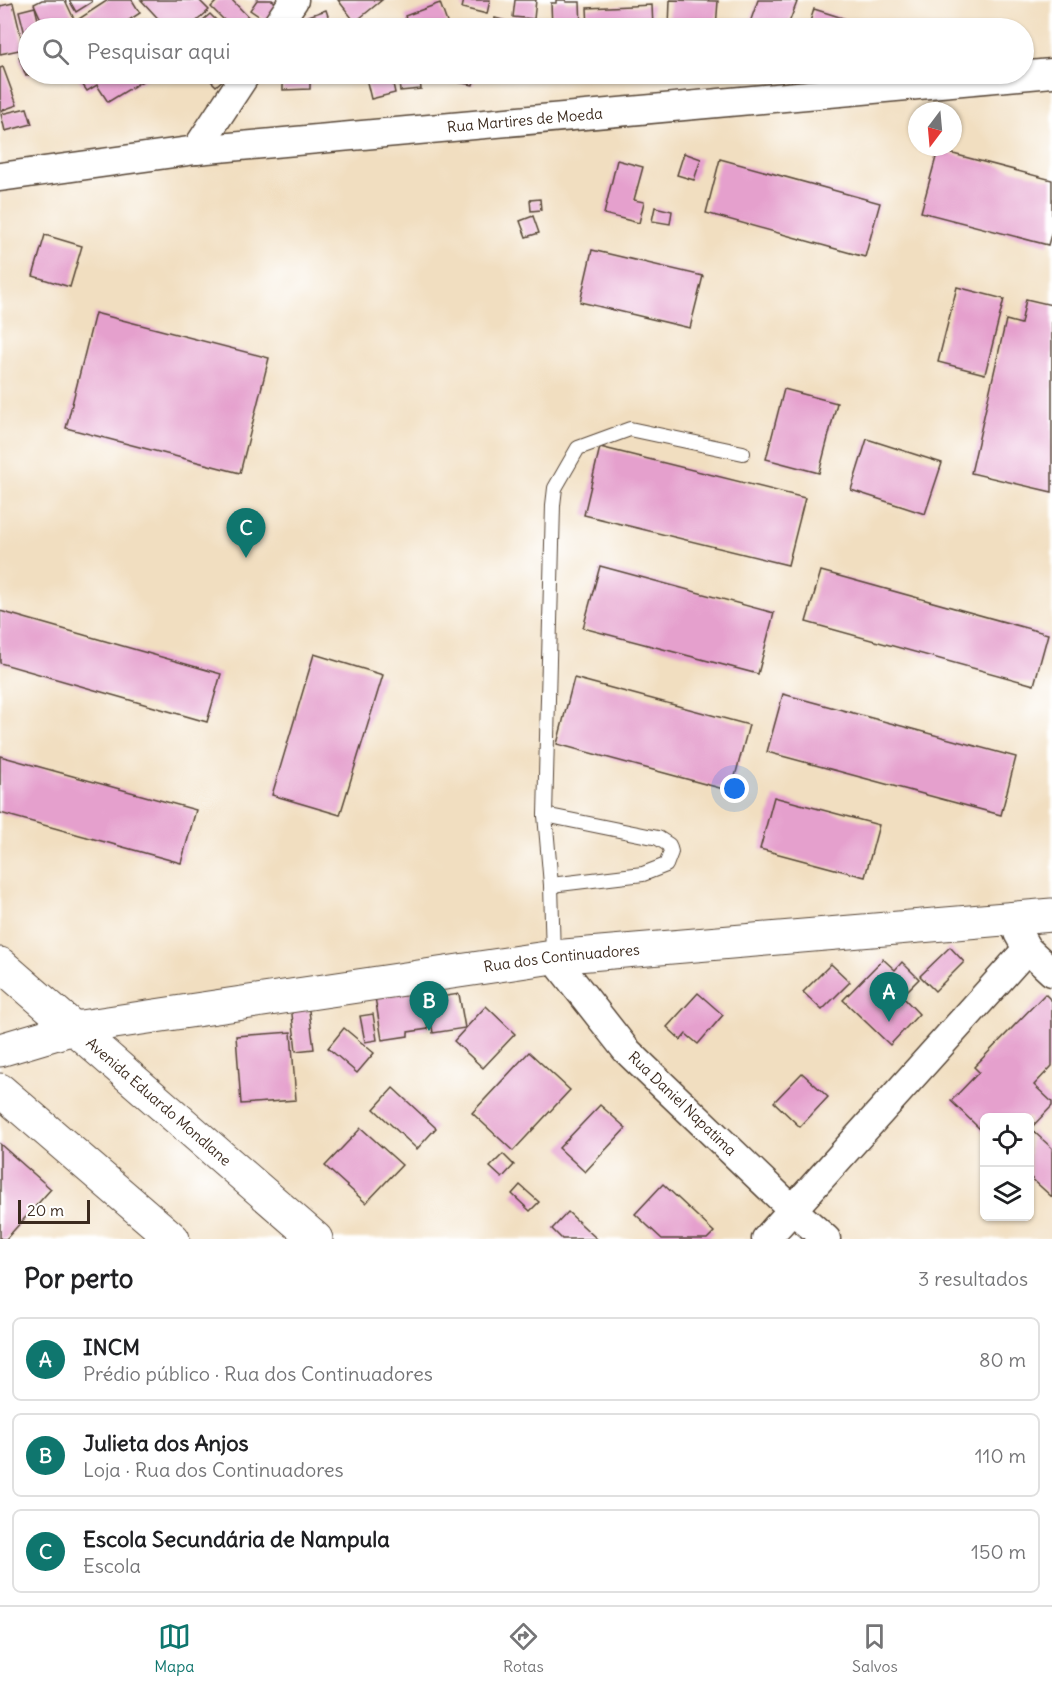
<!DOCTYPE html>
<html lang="pt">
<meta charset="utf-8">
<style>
body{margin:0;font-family:Delius,sans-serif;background:#f2f2f2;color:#202124}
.controls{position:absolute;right:18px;bottom:18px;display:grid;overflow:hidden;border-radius:9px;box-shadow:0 2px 4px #0004}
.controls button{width:54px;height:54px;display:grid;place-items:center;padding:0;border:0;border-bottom:2px solid #e0e0e0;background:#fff;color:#202124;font:30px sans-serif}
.compass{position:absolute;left:908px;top:102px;width:54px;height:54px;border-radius:50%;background:#fff;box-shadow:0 2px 4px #0004;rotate:196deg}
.scale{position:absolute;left:18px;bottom:15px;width:72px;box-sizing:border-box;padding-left:6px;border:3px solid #3b2a1e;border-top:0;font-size:16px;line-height:21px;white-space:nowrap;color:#3b2a1e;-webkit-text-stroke:4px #fff;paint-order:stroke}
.you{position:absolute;left:735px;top:789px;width:21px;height:21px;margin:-15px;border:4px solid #fff;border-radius:50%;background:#1a73e8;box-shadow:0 0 0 9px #1a73e833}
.badge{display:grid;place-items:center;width:39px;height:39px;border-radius:50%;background:#0f766e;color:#fff;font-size:20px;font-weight:700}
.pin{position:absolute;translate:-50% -50px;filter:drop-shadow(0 2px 3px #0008)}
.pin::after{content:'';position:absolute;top:32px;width:21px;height:18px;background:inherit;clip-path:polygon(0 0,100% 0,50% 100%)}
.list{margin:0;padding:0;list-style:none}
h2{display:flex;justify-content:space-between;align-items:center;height:78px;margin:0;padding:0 24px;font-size:26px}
h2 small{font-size:20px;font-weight:400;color:#757577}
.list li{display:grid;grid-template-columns:39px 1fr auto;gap:18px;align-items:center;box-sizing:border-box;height:84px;margin:0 12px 12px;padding:0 12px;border:2px solid #e0e0e0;border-radius:9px}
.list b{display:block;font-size:22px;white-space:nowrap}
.list p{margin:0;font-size:20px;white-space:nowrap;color:#757577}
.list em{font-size:20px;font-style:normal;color:#757577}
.icon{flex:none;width:33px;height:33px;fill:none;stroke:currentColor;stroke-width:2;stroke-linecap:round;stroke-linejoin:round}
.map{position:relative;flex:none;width:1052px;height:1239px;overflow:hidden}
.search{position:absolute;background:#fff;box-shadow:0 2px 4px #0004;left:18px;right:18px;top:18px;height:66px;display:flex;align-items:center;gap:15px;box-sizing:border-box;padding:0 21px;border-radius:33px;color:#757577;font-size:22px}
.sheet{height:366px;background:#fff}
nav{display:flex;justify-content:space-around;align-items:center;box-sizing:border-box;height:84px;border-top:2px solid #e0e0e0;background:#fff;font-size:16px;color:#757577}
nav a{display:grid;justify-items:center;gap:3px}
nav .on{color:#0f766e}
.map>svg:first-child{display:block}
.building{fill:#e5a0cd}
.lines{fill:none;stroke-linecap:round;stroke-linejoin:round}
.service-casing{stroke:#564536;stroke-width:16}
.minor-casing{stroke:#564536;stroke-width:31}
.tertiary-casing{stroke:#564536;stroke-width:35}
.secondary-casing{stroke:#564536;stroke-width:35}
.service{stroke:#fff;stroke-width:14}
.minor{stroke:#fff;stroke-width:28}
.tertiary{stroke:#fff;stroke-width:33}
.secondary{stroke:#fff;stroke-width:33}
.labels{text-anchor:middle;stroke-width:4.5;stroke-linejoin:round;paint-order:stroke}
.street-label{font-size:15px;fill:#3b2a1e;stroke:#fff}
</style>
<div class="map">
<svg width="1052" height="1239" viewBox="0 0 1052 1239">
<rect width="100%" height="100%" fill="#fff"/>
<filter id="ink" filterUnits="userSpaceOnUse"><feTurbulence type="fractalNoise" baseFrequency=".0167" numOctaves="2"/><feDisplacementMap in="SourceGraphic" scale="12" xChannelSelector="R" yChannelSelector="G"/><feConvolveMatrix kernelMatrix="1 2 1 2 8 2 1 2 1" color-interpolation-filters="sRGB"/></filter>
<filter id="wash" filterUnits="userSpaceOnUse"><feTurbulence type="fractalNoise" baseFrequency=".008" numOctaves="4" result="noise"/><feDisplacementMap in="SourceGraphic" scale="24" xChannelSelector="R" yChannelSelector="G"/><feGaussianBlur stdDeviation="1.35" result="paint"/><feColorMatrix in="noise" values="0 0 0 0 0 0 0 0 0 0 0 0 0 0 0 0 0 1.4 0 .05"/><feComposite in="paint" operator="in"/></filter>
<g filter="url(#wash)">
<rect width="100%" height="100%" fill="#f1dec0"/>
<g id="blocks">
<!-- building -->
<g class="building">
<polygon points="42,0 65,0 75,21 58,28 45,28 34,4"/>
<polygon points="69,0 91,0 92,2 76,12"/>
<polygon points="108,0 132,0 140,13 117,28 65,28"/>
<polygon points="141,0 199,0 209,10 189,28 167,28"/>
<polygon points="218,0 232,0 259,28 232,28 211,7"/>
<polygon points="257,0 272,0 283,8 272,25 250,10"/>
<polygon points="338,0 382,0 355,22"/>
<polygon points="464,0 490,0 487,14 462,8"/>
<polygon points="515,0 536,0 534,19 513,17"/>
<polygon points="556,0 566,0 566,2 580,2 581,28 552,28 551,3 556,3"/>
<polygon points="670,0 718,1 716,28 669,28"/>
<polygon points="758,0 793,0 797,2 787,28 748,28"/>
<polygon points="13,3 24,49 0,54 0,6"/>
<polygon points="440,3 449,28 409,28 405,16"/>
<polygon points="652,5 653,28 588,28 587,8"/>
<polygon points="35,7 40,28 28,28 28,46 19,11"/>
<polygon points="814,9 846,19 843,28 808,28"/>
<polygon points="326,10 332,28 307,28 303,18"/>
<polygon points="210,14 224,28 194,28"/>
<polygon points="495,18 530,27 529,28 493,28"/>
<polygon points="28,54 28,74 33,74 26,76 19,57"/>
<polygon points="3,67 17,105 0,111 0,68"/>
<polygon points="75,74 154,74 108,102 97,85 87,91"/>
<polygon points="204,74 229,74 216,86"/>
<polygon points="283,74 310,74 310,89 283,90"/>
<polygon points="314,74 328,74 328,81 313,81"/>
<polygon points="365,74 391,74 395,93 371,99"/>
<polygon points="398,74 419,74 421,89 400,91"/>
<polygon points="446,74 476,74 473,85 445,80"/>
<polygon points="27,108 32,124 5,131 1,114"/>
<polygon points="938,150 1052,180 1052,231 1048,245 921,212"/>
<polygon points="684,153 701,159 694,180 677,175"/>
<polygon points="720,159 880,203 865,257 706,213"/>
<polygon points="617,160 643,167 634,200 644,202 639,223 604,214"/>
<polygon points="540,199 541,210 531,211 530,200"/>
<polygon points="655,207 672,211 670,224 652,221"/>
<polygon points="533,216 539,233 526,237 520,221"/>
<polygon points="45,235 82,246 70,287 33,276"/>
<polygon points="592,250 703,276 690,328 580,302"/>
<polygon points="957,287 1004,299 985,374 938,362"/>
<polygon points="1026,299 1052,305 1052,492 971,473 1006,320 1021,324"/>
<polygon points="95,313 269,358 240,473 66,428"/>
<polygon points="784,389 837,403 819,473 766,459"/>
<polygon points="867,439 942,463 925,514 851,490"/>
<polygon points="600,447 805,498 788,565 584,515"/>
<polygon points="600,566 774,613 758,674 583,628"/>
<polygon points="821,571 1048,634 1034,685 806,622"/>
<polygon points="0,611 221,674 207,722 0,663"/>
<polygon points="314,654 383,675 340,815 272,795"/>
<polygon points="574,678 749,725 731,791 557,744"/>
<polygon points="783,694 1016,757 1001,815 767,752"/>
<polygon points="0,756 196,810 181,863 0,813"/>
<polygon points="774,797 879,825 865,877 760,849"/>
<polygon points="950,947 964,962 935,991 920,976"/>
<polygon points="883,959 895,970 902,962 919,979 902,996 919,1014 890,1045 843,1000"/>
<polygon points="831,964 850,982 822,1010 803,992"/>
<polygon points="421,989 428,1029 408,1032 408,1036 382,1040 375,997"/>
<polygon points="698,993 723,1015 698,1044 686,1034 681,1040 667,1027"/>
<polygon points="459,994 465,1028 433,1033 427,999"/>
<polygon points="1045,994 1052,1001 1052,1066 1034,1085 1052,1102 1052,1106 1030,1129 1030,1118 984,1118 984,1133 951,1101 979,1072 974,1067"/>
<polygon points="308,1003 314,1049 296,1051 291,1005"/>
<polygon points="486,1006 515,1034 483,1068 454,1041"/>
<polygon points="373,1014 377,1040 365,1042 360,1016"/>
<polygon points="344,1028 374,1053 357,1073 328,1048"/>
<polygon points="291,1032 296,1100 241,1104 236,1036"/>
<polygon points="529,1052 570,1090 513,1151 472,1113"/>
<polygon points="802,1073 828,1097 800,1127 774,1102"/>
<polygon points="393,1088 436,1128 417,1149 374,1109"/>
<polygon points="600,1105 626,1128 585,1172 559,1148"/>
<polygon points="361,1128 402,1165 366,1203 325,1166"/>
<polygon points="1032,1130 1052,1148 1052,1197 1030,1177 1030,1133"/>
<polygon points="0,1144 51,1189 6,1239 0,1239"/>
<polygon points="503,1154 514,1165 502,1178 490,1167"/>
<polygon points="663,1184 714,1232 707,1239 662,1239 635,1214"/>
<polygon points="520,1185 539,1202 530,1211 512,1194"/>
<polygon points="568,1212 597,1239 562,1239 552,1229"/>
</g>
</g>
</g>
<g filter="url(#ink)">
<use href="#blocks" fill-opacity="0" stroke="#564536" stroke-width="1.5"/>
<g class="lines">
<!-- service casing -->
<g class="service-casing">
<g id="service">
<polyline points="545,815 658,838 669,845 671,852 666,865 643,874 551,885"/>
<polyline points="553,957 551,885 545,815 553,505 555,488 578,448 630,429 743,453"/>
</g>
</g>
<!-- minor casing -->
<g class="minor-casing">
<g id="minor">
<polyline points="275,28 294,0"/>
<polyline points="196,150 246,74"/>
<path id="s1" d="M 0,177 L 196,150 L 1052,73"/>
<polyline points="1018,933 1027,949 1052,972"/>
<path id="s2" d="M 553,957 L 626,1050 L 793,1210 L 826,1239"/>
<polyline points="766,1239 1027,949"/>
</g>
</g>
<!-- tertiary casing -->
<g class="tertiary-casing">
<g id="tertiary">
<path id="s3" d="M 0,1050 L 74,1028 L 553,957 L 1052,915"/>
</g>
</g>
<!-- secondary casing -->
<g class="secondary-casing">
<g id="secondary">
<path id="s4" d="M 0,964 L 316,1239"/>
<polyline points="0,1090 173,1239"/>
</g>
</g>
<!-- service -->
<use href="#service" class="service"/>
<!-- minor -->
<use href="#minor" class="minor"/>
<!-- tertiary -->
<use href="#tertiary" class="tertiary"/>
<!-- secondary -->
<use href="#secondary" class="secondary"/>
</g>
</g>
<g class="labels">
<!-- street labels -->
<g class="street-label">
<text dy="5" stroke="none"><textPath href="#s1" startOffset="528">Rua Martires de Moeda</textPath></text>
<text dy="5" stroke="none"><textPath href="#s3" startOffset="570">Rua dos Continuadores</textPath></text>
<text dy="5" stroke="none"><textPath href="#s4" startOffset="210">Avenida Eduardo Mondlane</textPath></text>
<text dy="5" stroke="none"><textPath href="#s2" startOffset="196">Rua Daniel Napatima</textPath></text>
</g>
</g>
</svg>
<div class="controls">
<button><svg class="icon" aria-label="locate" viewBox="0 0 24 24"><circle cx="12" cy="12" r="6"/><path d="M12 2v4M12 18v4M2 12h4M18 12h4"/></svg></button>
<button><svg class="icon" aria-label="layers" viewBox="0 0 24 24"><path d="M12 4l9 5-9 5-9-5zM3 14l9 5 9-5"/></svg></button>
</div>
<svg class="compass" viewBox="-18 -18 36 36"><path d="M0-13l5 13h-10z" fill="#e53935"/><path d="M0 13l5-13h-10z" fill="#757577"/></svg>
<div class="scale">20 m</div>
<div class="you"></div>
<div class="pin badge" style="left:889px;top:1022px">A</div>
<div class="pin badge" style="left:429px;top:1031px">B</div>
<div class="pin badge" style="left:246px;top:558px">C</div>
<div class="search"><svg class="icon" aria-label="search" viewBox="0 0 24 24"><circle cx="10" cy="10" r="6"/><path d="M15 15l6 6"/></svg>Pesquisar aqui</div>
</div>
<section class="sheet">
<h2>Por perto<small>3 resultados</small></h2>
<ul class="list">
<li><span class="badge">A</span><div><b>INCM</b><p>Prédio público · Rua dos Continuadores</p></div><em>80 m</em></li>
<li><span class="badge">B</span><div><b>Julieta dos Anjos</b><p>Loja · Rua dos Continuadores</p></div><em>110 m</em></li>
<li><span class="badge">C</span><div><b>Escola Secundária de Nampula</b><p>Escola</p></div><em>150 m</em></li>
</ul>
</section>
<nav>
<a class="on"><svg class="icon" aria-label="map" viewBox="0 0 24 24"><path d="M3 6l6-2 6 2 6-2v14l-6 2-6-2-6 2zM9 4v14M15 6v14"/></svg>Mapa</a>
<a><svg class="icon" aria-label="directions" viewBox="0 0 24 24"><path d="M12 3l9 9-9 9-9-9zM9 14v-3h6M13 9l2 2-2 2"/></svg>Rotas</a>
<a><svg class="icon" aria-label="saved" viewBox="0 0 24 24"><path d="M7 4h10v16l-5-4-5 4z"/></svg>Salvos</a>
</nav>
